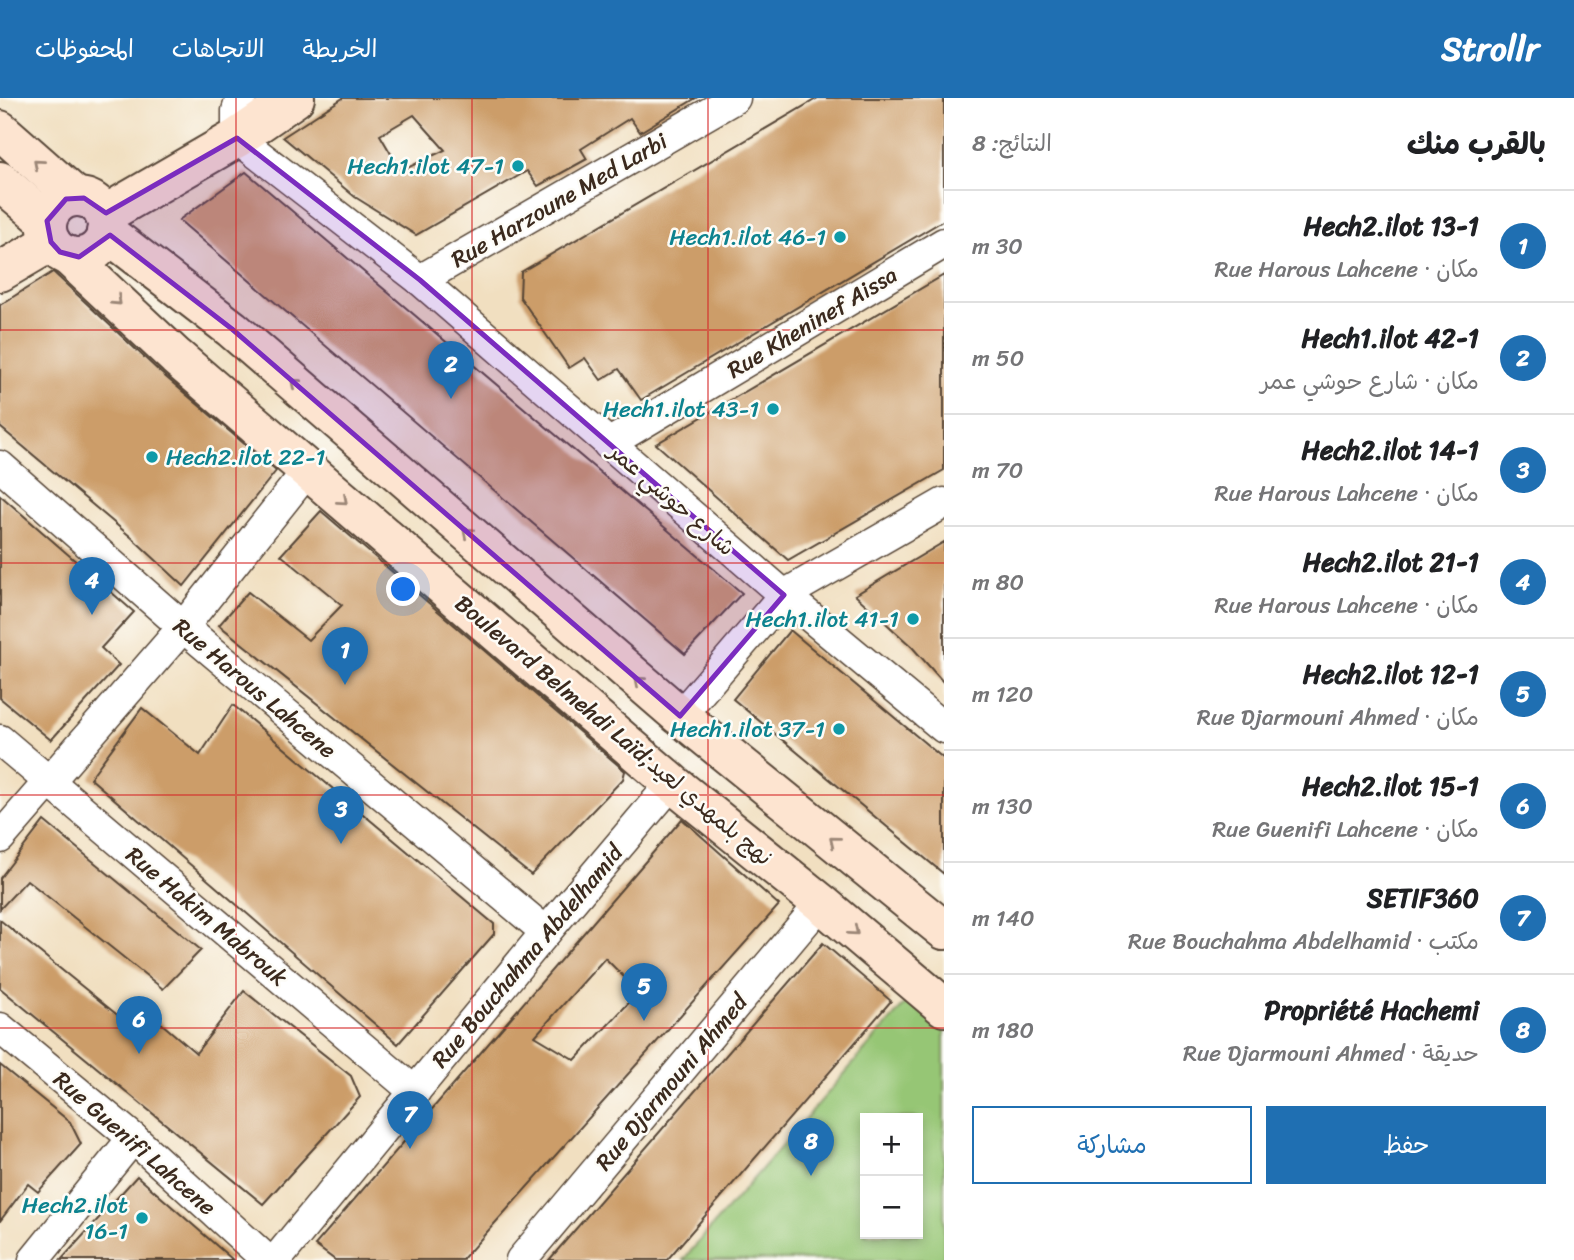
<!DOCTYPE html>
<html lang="ar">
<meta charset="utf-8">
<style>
body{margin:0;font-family:Sriracha,"Playpen Sans Arabic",sans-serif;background:#f2f2f2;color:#202124;direction:rtl}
.controls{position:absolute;right:21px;bottom:21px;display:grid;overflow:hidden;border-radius:0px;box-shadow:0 4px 10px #0003}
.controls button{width:63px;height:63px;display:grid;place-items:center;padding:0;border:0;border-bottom:2px solid #e0e0e0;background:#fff;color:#202124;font:35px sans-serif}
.you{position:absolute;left:404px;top:492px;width:24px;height:24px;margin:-18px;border:5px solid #fff;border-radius:50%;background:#1a73e8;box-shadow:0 0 0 10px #1a73e833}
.badge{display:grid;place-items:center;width:46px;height:46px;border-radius:50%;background:#1f6fb2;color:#fff;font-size:23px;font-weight:700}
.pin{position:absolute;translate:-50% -58px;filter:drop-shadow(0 2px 4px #0008)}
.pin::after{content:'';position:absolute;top:37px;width:24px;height:21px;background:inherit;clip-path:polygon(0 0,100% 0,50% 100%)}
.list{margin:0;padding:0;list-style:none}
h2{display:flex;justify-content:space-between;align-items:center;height:91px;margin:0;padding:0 28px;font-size:30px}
h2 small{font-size:23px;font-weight:400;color:#757577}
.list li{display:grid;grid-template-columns:46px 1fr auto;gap:21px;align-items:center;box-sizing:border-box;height:112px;padding:0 28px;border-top:2px solid #e0e0e0}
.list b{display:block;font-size:26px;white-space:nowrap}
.list p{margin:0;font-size:23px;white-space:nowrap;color:#757577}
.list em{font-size:23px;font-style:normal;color:#757577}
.actions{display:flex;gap:14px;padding:21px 28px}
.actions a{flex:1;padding:16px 0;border:2px solid #1f6fb2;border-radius:0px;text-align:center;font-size:24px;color:#1f6fb2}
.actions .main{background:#1f6fb2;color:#fff}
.map{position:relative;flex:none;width:944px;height:1162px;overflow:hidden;direction:ltr}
header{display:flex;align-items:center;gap:42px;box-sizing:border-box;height:98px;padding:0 35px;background:#1f6fb2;color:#fff}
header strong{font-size:33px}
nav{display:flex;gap:38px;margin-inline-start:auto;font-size:24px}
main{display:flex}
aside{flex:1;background:#fff}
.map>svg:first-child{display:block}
.green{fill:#96c675;stroke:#68784a;stroke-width:2;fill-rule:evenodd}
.building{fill:#cc9d69;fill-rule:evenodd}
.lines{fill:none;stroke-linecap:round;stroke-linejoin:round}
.minor-casing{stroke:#564536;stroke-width:33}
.secondary-casing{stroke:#564536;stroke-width:42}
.minor{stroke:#fff;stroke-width:30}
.secondary{stroke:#fde4d0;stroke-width:38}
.oneway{stroke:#9c8777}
.marked{fill:#7b2cbf;fill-opacity:0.2;stroke:#7b2cbf;stroke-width:5;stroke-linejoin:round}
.grid{fill:none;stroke:#d62828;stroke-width:2;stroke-opacity:0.55}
.culture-dot{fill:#0f9aa8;stroke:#fdfcf7;stroke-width:2.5}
.labels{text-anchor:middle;stroke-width:5;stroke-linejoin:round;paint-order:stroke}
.culture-label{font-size:23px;fill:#0d838f;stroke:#fdfcf7;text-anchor:end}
.street-label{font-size:23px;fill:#3b2a1e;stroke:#fdfcf7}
</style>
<header>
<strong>Strollr</strong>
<nav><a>الخريطة</a><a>الاتجاهات</a><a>المحفوظات</a></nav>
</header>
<main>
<aside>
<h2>بالقرب منك<small>النتائج: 8</small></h2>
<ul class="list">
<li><span class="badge">1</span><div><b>Hech2.ilot 13-1</b><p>مكان · Rue Harous Lahcene</p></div><em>30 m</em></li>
<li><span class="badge">2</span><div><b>Hech1.ilot 42-1</b><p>مكان · شارع حوشي عمر</p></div><em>50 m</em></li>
<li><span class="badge">3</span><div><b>Hech2.ilot 14-1</b><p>مكان · Rue Harous Lahcene</p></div><em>70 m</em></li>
<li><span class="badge">4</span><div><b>Hech2.ilot 21-1</b><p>مكان · Rue Harous Lahcene</p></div><em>80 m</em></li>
<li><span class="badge">5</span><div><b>Hech2.ilot 12-1</b><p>مكان · Rue Djarmouni Ahmed</p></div><em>120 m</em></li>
<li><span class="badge">6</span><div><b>Hech2.ilot 15-1</b><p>مكان · Rue Guenifi Lahcene</p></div><em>130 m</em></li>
<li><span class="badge">7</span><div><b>SETIF360</b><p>مكتب · Rue Bouchahma Abdelhamid</p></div><em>140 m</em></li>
<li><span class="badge">8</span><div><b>Propriété Hachemi</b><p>حديقة · Rue Djarmouni Ahmed</p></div><em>180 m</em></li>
</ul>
<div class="actions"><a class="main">حفظ</a><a>مشاركة</a></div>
</aside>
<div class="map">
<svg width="944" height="1162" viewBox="0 0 944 1162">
<rect width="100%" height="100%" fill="#fdfcf7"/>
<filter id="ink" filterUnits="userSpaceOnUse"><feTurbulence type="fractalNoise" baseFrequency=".0143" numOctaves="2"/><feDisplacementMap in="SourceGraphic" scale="14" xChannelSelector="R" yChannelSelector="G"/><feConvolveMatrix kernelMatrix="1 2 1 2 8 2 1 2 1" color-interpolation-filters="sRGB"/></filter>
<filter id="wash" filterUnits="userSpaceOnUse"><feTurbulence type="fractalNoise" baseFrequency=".00686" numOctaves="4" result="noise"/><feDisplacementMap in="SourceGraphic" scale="28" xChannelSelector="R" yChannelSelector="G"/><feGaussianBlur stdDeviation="1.57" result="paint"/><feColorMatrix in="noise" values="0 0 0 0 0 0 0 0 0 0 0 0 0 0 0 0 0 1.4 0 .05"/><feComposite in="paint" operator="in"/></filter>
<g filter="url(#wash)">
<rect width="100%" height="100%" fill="#f1dfc0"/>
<!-- green -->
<path class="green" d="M 910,900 L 944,929 L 944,1162 L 683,1162 ZM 865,1020 L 918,1020 L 918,1136 L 865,1136 Z"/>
<g id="blocks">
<!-- building -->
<g class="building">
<path d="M 343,0 L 696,0 L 640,34 L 630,20 L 581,51 L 587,61 L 538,88 L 527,73 L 416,137 L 355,99 L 283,39 ZM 414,17 L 445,52 L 401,73 L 380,37 Z"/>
<polygon points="818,0 944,0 944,122 641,302 619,271 601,282 585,260 569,270 520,199 521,174"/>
<polygon points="246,74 742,495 685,556 179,122"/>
<polygon points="53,174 161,275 276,373 184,488 131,439 0,329 0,207"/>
<polygon points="944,177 944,372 788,462 656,346"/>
<polygon points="0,397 134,514 101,550 119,567 51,642 0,600"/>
<polygon points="321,413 625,673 623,681 531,777 219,527 248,494 308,542 342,507 281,457"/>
<polygon points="944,444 944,585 912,549 855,497"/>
<polygon points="790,532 944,661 944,776 733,601"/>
<polygon points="233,607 494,826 494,836 398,946 90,680 142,610 200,657"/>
<path d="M 682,721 L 779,807 L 462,1162 L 335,1162 L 315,1147 ZM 605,860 L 639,894 L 575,962 L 535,938 Z"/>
<polygon points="44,723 201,852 163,891 27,782 0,811 0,780"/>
<polygon points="0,822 131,928 148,914 196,955 244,893 351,978 360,999 263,1106 0,890"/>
<polygon points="823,845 891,903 667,1162 549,1162"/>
<polygon points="0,967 70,1024 81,1046 38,1094 28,1086 0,1123"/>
<polygon points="137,1078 233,1162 61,1162"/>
</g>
</g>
</g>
<g filter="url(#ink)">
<use href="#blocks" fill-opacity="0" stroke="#564536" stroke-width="2"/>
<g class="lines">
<!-- minor casing -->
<g class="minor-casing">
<g id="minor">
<polyline points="241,0 237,13 237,40 420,182 784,497 944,630"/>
<polyline points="420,182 735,0"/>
<polyline points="608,346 944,145"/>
<polyline points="0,368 183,529 546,834"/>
<polyline points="680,618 784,497 944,405"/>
<polyline points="0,642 415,994"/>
<polyline points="0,740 183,529 308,372"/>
<polyline points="0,930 133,1040 267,1162"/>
<polyline points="34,1162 133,1040"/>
<polyline points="276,1162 546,834 672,685"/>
<polyline points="521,1162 821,805"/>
</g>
</g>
<!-- secondary casing -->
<g class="secondary-casing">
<g id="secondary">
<polyline points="0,32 76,99"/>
<polyline points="0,83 47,123"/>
<circle cx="77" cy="129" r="30"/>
<polyline points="104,117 237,40 295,0"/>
<polyline points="106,134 232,231 680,618 944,832"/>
<polyline points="67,157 176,259 672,685 821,805 944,909"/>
<polyline points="0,174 51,144"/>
</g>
</g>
<!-- minor -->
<use href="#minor" class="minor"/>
<!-- secondary -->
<use href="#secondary" class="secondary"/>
</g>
<!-- one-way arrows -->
<defs><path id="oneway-chevron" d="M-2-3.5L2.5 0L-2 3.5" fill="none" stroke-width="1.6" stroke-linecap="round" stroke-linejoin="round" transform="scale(1.75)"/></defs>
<g class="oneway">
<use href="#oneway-chevron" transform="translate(38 66) rotate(-139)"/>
<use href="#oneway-chevron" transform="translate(117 203) rotate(43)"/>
<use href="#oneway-chevron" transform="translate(295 285) rotate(-139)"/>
<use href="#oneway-chevron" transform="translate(343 402) rotate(41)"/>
<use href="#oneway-chevron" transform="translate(467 434) rotate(-139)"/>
<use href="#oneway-chevron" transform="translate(639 583) rotate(-139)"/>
<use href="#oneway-chevron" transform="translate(834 743) rotate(-141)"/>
<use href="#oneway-chevron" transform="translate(854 833) rotate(40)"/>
</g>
</g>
<!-- marked area -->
<path class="marked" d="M 237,40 L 420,182 L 784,497 L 680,618 L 232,231 L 110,137 L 79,159 L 60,154 L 51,144 L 47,123 L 66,101 L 84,100 L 106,115 Z"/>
<!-- grid -->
<path class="grid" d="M 236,0 L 236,1162M 472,0 L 472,1162M 708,0 L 708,1162M 0,232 L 944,232M 0,465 L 944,465M 0,697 L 944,697M 0,930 L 944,930"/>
<!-- markers -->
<g class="culture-dot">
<circle cx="518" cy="68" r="7"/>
<circle cx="840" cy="139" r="7"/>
<circle cx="773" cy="311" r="7"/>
<circle cx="152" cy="359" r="7"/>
<circle cx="913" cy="521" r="7"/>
<circle cx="839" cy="631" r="7"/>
<circle cx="142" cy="1120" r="7"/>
</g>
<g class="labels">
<!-- culture labels -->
<g class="culture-label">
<text x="504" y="76">Hech1.ilot 47-1</text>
<text x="826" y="147">Hech1.ilot 46-1</text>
<text x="759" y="319">Hech1.ilot 43-1</text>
<text x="166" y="367" text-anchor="start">Hech2.ilot 22-1</text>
<text x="899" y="529">Hech1.ilot 41-1</text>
<text x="825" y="639">Hech1.ilot 37-1</text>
<text x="128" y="1115">Hech2.ilot<tspan x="128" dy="26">16-1</tspan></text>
</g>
<!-- street labels -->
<g class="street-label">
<text transform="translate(559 102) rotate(-30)" y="8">Rue Harzoune Med Larbi</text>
<text transform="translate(812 224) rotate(-31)" y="8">Rue Kheninef Aissa</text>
<text transform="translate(672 401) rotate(41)" y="8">شارع حوشي عمر</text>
<text transform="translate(255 590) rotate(40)" y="8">Rue Harous Lahcene</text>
<text transform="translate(614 632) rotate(40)" y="8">Boulevard Belmehdi Laïd;نهج بلمهدي لعيد</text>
<text transform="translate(207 818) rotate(40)" y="8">Rue Hakim Mabrouk</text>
<text transform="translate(527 858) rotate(-50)" y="8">Rue Bouchahma Abdelhamid</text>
<text transform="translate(671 984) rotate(-50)" y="8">Rue Djarmouni Ahmed</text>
<text transform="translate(135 1045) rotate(41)" y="8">Rue Guenifi Lahcene</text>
</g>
</g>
</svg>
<div class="controls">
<button>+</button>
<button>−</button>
</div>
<div class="you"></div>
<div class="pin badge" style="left:345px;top:587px">1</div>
<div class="pin badge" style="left:451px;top:301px">2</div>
<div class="pin badge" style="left:341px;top:746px">3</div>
<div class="pin badge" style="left:92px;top:517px">4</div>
<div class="pin badge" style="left:644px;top:923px">5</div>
<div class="pin badge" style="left:139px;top:956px">6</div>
<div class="pin badge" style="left:410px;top:1051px">7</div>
<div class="pin badge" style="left:811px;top:1078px">8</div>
</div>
</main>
